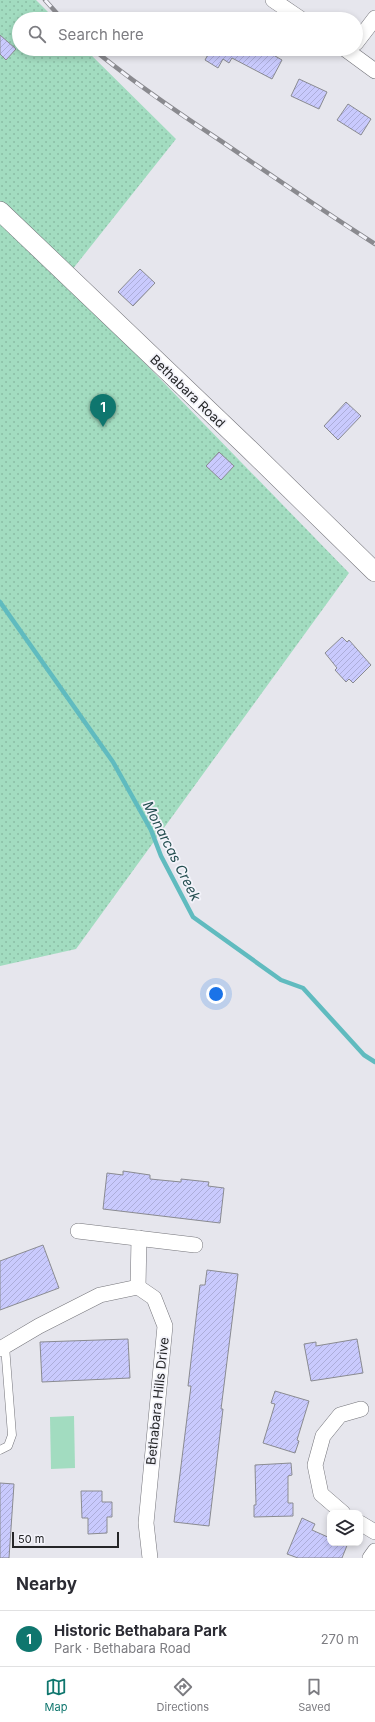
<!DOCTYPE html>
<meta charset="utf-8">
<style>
body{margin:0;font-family:Inter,sans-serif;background:#f7f7f7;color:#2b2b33}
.controls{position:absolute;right:12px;bottom:12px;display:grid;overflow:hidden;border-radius:8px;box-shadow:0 2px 6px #0003}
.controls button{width:36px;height:36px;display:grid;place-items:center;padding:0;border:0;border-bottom:1px solid #e1e1e2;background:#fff;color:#2b2b33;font:20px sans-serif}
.scale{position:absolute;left:12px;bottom:10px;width:107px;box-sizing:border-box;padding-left:4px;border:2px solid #252628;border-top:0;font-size:11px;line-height:14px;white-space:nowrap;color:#252628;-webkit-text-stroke:3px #f3f3fa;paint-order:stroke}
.you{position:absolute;left:216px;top:994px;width:14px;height:14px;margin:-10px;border:3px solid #fff;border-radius:50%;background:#1a73e8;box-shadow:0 0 0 6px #1a73e833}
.badge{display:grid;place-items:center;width:26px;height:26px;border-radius:50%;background:#0f766e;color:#fff;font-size:13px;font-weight:700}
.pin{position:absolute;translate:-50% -33px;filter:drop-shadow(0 1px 2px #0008)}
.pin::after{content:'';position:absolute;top:21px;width:14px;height:12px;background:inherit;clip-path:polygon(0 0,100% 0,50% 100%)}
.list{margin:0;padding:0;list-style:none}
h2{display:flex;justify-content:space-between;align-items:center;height:52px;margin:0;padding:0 16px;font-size:17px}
h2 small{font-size:13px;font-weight:400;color:#7c7c81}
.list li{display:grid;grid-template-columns:26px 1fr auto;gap:12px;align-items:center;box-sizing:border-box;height:56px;padding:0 16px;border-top:1px solid #e1e1e2}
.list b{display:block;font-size:15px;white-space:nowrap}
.list p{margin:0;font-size:13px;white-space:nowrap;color:#7c7c81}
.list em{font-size:13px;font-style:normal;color:#7c7c81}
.icon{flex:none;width:22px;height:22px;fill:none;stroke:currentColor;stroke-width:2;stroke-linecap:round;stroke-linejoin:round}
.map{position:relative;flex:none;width:375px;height:1558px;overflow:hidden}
.search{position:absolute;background:#fff;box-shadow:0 2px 6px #0003;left:12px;right:12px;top:12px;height:44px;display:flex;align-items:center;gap:10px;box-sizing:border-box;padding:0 14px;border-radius:22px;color:#7c7c81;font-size:15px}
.sheet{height:108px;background:#fff}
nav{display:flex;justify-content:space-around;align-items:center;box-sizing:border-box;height:56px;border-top:1px solid #e1e1e2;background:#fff;font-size:11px;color:#7c7c81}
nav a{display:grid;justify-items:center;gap:2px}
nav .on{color:#0f766e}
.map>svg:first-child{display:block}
.grass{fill:#a2dcc0}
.park{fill:url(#park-dots)}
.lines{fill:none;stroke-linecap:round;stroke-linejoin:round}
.stream{stroke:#60bbbf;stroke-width:4.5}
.building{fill:url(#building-hatch);stroke:#8a8b91}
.service-casing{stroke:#75757b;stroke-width:9}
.minor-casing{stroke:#75757b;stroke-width:16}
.tertiary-casing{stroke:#75757b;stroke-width:20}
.service{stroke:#fff;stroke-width:8}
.minor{stroke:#fff;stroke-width:15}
.tertiary{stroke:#fff;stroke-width:19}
.rail-casing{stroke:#8a8a8f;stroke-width:4.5}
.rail{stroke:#f3f3fa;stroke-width:3;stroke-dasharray:9;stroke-linecap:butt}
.labels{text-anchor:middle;stroke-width:3.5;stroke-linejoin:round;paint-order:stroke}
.street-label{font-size:13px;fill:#252628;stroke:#f3f3fa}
.water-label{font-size:14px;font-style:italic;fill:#244e50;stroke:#f3f3fa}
</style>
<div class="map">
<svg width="375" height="1558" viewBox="0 0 375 1558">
<defs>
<pattern id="park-dots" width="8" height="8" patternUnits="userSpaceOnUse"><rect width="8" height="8" fill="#a2dcc0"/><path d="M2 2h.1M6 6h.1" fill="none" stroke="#8bbda5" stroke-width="1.8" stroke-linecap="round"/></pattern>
<pattern id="building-hatch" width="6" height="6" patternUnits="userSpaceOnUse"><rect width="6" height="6" fill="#c9cafd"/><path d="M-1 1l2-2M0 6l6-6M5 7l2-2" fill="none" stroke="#acadd9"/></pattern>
</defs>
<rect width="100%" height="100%" fill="#e6e6ed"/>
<!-- grass -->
<polygon class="grass" points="74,1416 75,1468 51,1469 50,1417"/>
<!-- park -->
<polygon class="park" points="0,0 36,0 55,19 19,19 19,49 85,49 176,139 64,280 349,573 76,949 0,966"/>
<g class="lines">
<!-- stream -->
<polyline class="stream" points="0,602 113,762 151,830 161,856 193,917 281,980 303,988 364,1055 375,1062"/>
</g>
<!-- building -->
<g class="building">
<polygon points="0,35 16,49 6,60 0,54"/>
<polygon points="206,49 263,49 282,60 272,79 232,58 229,63 223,59 218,68 205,60 210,51"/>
<polygon points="299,79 327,92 319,109 291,96"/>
<polygon points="348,104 371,119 361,135 337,120"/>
<polygon points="140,269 155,283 133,306 118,292"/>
<polygon points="346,402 361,416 338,440 324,426"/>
<polygon points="219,452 234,466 221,480 206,466"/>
<polygon points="342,637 347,642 349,640 371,665 353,683 349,679 346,682 335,670 337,668 325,653"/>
<polygon points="123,1171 150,1175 150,1179 181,1182 181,1179 209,1182 208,1186 224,1188 220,1223 103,1209 107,1173 123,1175"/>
<polygon points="43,1245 59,1288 0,1310 0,1261"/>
<polygon points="207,1270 238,1274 221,1409 223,1409 209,1526 174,1522 191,1386 188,1386 200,1285 205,1285"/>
<polygon points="128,1339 130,1378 42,1382 40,1342"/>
<polygon points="357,1339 363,1373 311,1381 304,1344 316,1342 316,1346"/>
<polygon points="275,1391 309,1401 297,1440 299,1441 295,1453 263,1443 275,1404 271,1403"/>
<polygon points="291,1463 292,1475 288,1476 288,1503 293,1503 293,1516 254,1517 254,1505 256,1505 255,1465"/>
<polygon points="0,1483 14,1484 9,1558 0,1558"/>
<polygon points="81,1491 102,1491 102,1502 112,1502 112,1517 107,1517 107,1533 88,1534 88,1518 82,1518"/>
<polygon points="302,1518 315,1524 312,1530 330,1538 330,1543 348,1543 342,1558 298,1558 287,1554"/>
</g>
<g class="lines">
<!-- service casing -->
<g class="service-casing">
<polyline id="service" points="0,1450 8,1446 12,1435 5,1346"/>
</g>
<!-- minor casing -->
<g class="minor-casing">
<g id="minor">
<polyline points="273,0 301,19"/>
<polyline points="356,43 375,18"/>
<polyline points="345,49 375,71"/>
<polyline points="78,1231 195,1245"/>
<polyline points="138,1287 139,1238"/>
<polyline points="0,1349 39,1326 100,1295 138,1287 154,1298 165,1326 146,1523 150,1558"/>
<polyline points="343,1513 321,1494 315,1465 323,1436 340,1415 361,1409"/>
<polyline points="360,1523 375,1532"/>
<polyline points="370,1558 375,1551"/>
</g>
</g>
<!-- tertiary casing -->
<g class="tertiary-casing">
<polyline id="tertiary" points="0,211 247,447 375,572"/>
</g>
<!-- service -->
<use href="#service" class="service"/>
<!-- minor -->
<use href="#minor" class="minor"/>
<!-- tertiary -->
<use href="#tertiary" class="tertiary"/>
<!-- rail casing -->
<g class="rail-casing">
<g id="rail">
<polyline points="45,0 62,19"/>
<path d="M 93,49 C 134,83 177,112 221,141 C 272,176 323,211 375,244"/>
</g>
</g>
<!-- rail -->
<use href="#rail" class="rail"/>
</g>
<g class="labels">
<!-- street labels -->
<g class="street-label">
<text transform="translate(188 391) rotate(44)" y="5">Bethabara Road</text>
<text transform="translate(157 1401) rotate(-84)" y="5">Bethabara Hills Drive</text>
</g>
<!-- water labels -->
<g class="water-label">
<text transform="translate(172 851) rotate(63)" y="5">Monarcas Creek</text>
</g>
</g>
</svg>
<div class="controls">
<button><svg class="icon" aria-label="layers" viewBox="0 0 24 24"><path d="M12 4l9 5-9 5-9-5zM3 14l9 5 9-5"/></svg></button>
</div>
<div class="scale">50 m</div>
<div class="you"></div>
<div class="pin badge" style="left:103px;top:427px">1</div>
<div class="search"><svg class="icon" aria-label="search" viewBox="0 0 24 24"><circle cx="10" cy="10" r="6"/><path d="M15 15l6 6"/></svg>Search here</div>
</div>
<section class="sheet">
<h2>Nearby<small></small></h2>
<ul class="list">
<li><span class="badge">1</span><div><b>Historic Bethabara Park</b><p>Park · Bethabara Road</p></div><em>270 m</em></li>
</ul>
</section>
<nav>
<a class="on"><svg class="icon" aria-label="map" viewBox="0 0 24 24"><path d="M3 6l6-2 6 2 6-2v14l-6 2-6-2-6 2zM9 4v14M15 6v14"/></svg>Map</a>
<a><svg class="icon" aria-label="directions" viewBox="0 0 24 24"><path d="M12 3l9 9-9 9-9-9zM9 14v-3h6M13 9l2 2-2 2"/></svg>Directions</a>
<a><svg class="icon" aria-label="saved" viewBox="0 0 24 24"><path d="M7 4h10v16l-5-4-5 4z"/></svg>Saved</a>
</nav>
